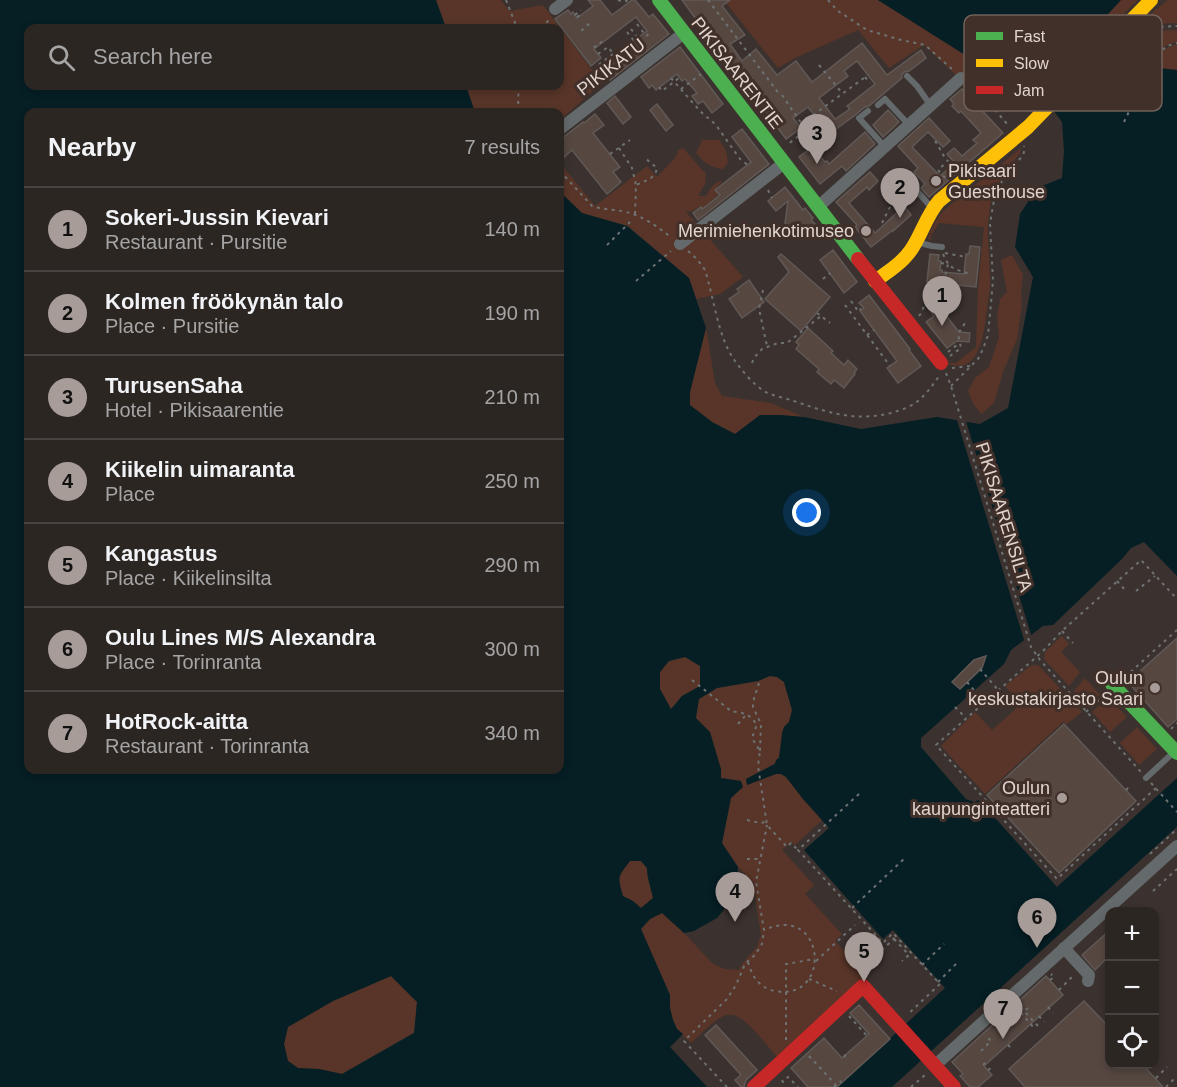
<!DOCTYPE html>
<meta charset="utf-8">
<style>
body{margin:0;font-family:Helvetica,sans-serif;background:#342e2b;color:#f1f3f6}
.controls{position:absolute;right:18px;bottom:18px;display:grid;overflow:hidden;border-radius:12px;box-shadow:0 3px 9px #0003}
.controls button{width:54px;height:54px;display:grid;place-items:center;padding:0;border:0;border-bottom:2px solid #484341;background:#2c2623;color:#f1f3f6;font:30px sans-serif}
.you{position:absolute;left:807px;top:513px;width:21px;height:21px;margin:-15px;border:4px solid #fff;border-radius:50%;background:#1a73e8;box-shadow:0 0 0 9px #1a73e833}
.badge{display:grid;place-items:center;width:39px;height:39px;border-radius:50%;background:#a79c98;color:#111;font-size:20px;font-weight:700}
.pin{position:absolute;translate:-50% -50px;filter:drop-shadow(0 2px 3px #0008)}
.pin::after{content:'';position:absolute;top:32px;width:21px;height:18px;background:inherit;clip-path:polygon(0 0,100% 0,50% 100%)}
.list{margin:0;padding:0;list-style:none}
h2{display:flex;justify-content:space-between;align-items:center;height:78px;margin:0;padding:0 24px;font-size:26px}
h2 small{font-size:20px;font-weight:400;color:#a6a5a6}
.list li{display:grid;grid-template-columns:39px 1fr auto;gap:18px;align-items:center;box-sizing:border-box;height:84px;padding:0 24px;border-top:2px solid #484341}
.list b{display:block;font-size:22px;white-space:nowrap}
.list p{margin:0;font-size:20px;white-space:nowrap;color:#a6a5a6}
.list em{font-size:20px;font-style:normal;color:#a6a5a6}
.icon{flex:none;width:33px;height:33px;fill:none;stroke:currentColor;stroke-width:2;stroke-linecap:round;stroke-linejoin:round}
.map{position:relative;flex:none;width:1177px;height:1087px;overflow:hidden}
.search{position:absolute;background:#2c2623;box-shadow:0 3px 9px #0003;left:24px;top:24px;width:540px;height:66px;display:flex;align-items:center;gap:15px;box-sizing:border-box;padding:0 21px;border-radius:12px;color:#a6a5a6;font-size:22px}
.panel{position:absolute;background:#2c2623;box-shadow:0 3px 9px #0003;left:24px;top:108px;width:540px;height:666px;border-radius:12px}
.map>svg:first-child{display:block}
.green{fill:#583528}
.water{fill:#051f25;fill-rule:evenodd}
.pier{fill:#3b322f}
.building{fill:#564741;stroke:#615956;stroke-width:1.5;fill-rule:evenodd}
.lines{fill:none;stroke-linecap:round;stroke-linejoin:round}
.path{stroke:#6f7273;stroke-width:2;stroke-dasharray:3 4.5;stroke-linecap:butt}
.lane{stroke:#646a6b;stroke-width:6}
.street{stroke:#646a6b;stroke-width:12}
.fast{stroke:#4caf50;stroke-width:14}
.slow{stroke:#ffc107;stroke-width:14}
.jam{stroke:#c62828;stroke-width:14}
.poi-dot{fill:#a79c98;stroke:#412f29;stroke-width:2}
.labels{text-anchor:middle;stroke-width:6;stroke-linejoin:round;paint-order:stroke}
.street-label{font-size:18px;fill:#e1d5d0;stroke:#412f29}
.poi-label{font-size:18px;fill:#e1d5d0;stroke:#412f29;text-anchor:end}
.key{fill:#412f29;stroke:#71615b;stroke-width:1.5}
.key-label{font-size:16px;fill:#e1d5d0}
</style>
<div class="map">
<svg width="1177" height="1087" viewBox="0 0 1177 1087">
<rect width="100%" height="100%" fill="#3b322f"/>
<!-- green -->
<g class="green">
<polygon points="436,0 501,0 509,11 543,5 602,83 560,120 560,112 475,112 466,86 560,86 560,28 446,28"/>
<polygon points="730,0 878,0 973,60 958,77 924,45 889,68 858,30 795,58 778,68 726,3"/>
<polygon points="1121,0 1138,0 1100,37 1098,25"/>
<polygon points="1168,0 1177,0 1177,23 1159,24 1148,16"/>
<path d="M 1177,30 L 1177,42 C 1162,44 1156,54 1148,65 C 1145,59 1135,50 1126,51 C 1122,52 1118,59 1115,62 L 1110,58 L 1131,37 L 1156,31 Z"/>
<path d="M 1174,45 L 1177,45 L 1177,70 L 1158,68 C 1159,65 1157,63 1158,60 C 1158,52 1168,47 1174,45 Z"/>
<path d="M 702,140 L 719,140 L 726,150 L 728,163 L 723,169 C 710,168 704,162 696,153 Z"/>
<path d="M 683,148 L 706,174 L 705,184 L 698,196 L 706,196 C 710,189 714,182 723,180 L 715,190 L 718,195 L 702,208 L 700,206 L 692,211 L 686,212 L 743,277 L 720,294 L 696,299 L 689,278 L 628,226 L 582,213 L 560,192 L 560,163 L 595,206 L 647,166 L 657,177 L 676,157 L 678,150 Z"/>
<path d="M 1021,148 L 1020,153 C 1009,168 996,182 991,200 C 990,207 989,215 988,222 C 987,241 990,259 990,278 C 991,288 988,299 987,309 C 984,333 980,378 945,363 L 956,363 L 976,347 L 978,288 L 984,227 L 939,223 L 931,236 L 931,240 L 928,239 C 931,228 936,219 944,210 Z"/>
<polygon points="1012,255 1023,275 1021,292 1022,305 1017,339 1003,372 994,403 981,414 973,403 968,391 975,378 989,367 999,337 997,318 1000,299 1007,292 1001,260"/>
<polygon points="706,328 715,383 722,396 771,403 804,417 780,415 760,415 735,434 712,422 690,405 690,392"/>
<polygon points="1062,636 1069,644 1061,652 1080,672 1069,686 1044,659 1045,652"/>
<polygon points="685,657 700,666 700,686 682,696 671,710 660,689 660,672 669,661"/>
<polygon points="1035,665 1039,666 1082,712 1067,724 1063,722 985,794 941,746 975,712 992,730 1021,704 1005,686 1030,666"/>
<path d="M 770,676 L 777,677 L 784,682 L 792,710 L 789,722 L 784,727 L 779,758 L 775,763 L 746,779 L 747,785 L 776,774 L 781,774 L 786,777 L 803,799 L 822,820 L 795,845 L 791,842 L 782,850 L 814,885 L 805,894 L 842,934 L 835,941 L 868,977 L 778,1058 C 770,1049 748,1021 738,1017 C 733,1014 726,1014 720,1018 C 710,1024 700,1035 691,1043 L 677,1029 L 673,1020 L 670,1008 L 670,995 L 641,929 L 650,919 L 662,913 L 684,933 L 713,964 L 725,969 L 739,970 L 742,964 L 757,947 L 761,935 L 753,882 L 738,867 L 722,843 L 731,798 L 740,790 L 741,781 L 721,778 L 721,769 L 695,718 L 699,699 L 717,688 L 758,681 Z"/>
<polygon points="1085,678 1100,695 1088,706 1074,691"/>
<polygon points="1109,697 1127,717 1110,732 1092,712"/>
<polygon points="1137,727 1157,749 1139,765 1120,743"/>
<path d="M 630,860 L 641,861 L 647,868 C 647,878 651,888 653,898 L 641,908 L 633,901 L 623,896 C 617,876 618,877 630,860 Z"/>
<polygon points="391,976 417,1002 415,1032 342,1074 319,1069 298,1068 288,1061 284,1044 288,1027 333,1001"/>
</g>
<!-- water -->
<path class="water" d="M 0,0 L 436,0 L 446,28 L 28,28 L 28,86 L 466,86 L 475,112 L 28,112 L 28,770 L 560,770 L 560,192 L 582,213 L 627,226 L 689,278 L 706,328 L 690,392 L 690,405 L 712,422 L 735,434 L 760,415 L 780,415 L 804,417 L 861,429 L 937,417 L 980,424 L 1008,408 L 1033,277 L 1015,247 L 1020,214 L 1037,188 L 1062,178 L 1064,151 L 1062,122 L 1043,96 L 1027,96 L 973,60 L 878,0 L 1121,0 L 1098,25 L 1090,45 L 1114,65 L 1128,55 C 1137,57 1144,59 1146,68 L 1155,70 L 1158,68 L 1177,70 L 1177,576 L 1144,542 L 1131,548 L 1122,559 L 1053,625 L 1043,626 L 1011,650 L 1004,664 L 921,738 L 921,747 L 966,799 L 974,802 L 979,800 L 1057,887 L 1177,778 L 1177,827 L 892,1087 L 837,1087 L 945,988 L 893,930 L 883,939 L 804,850 L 829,828 L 803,799 L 786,777 L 781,774 L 776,774 L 747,785 L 746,779 L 775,764 L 776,760 L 779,758 L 782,733 L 784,727 L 789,722 L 792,710 L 784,682 L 777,677 L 770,676 L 758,681 L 717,688 L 699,699 L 696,718 L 710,732 L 721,769 L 721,778 L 741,781 L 743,787 L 731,798 L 722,843 L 738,867 L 736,893 L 732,900 L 717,918 L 694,931 L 684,933 L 662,913 L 650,919 L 641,929 L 670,995 L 670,1008 L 673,1020 L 677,1029 L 683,1034 L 670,1047 L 707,1087 L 0,1087 ZM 685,657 L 700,666 L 700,686 L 682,696 L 671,709 L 660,689 L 660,672 L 669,661 ZM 630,861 L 641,861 L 647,868 C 647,878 651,888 653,898 L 641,908 L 633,901 L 623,896 C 617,876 618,877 630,861 ZM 391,976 L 417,1002 L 414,1033 L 342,1074 L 319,1069 L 298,1068 L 288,1061 L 284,1044 L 288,1027 L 333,1001 Z"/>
<!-- pier -->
<g class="pier">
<polygon points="956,417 965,418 1032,638 1025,643"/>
<polygon points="1177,827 1177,831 949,1040 937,1050 935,1048"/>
</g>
<!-- building -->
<g class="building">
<polygon points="588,0 600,0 612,15 632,0 635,0 649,17 653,14 669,34 610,80 600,68 624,49 623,48 647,31 636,17 594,49 601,58 591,66 555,19 568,10 571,14 573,12 577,18 593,6"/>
<path d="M 682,0 L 730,0 L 722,6 L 745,35 L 730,44 L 742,61 L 756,49 L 777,75 L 796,61 L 812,82 L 862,43 L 887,75 L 921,50 L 926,58 L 909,71 L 904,72 L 902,75 L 902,78 L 869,106 L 865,107 L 854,116 L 829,134 L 808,107 L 793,118 L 801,128 L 786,139 L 760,104 L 759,105 ZM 857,61 L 875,84 L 847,106 L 850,109 L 835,119 L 819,98 L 848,76 L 844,71 Z"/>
<polygon points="680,47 723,104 712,113 703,101 698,104 692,96 697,93 685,79 682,81 677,74 656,90 652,85 649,88 641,77"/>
<polygon points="962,89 1003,133 929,197 921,188 925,184 914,172 918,168 898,146 929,118 950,141 943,147 928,132 912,147 940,176 955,163 947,154 954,148 962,156 977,143 973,140 981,133 961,111 959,113 952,106 954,104 950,99"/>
<polygon points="615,96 631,117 623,124 607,103"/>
<polygon points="657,104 673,125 666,131 650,110"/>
<polygon points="888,110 899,122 883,137 873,125"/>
<polygon points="595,114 604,125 593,133 620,167 613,172 621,182 607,194 572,150 560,161 560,137 565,136 583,122 584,123"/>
<polygon points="742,129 769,164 698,220 693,213 701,207 702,209 720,195 715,190 751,162 732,137"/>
<polygon points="865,132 875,144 846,171 842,166 820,184 799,157 812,147 825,162 827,161 829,164"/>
<polygon points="870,172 878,181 869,190 867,187 849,203 875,233 904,206 911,215 893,231 893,230 871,247 855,227 857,225 836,202"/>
<polygon points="785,187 803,210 805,208 813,218 811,220 815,224 807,231 789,228 785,223 788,201 776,211 768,201"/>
<polygon points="970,246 980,247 976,287 927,282 930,254 939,255 938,261 941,261 940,270 942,270 942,272 964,274 966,254 969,254"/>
<polygon points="833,250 857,282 844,293 820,260"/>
<polygon points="781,254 830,297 801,331 765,299 789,272 778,257"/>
<polygon points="749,280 764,302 742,318 729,299 739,292 737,289"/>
<polygon points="869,295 910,349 909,350 921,366 898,383 887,368 897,361 860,311 864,308 859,303"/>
<polygon points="933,299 959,332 970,333 969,342 957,341 947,348 926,322 934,316 926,305"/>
<polygon points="808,328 833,351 831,353 844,365 848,360 857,369 854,373 855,374 844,388 834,380 831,384 817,372 819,369 796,349 799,345 796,342"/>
<polygon points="1177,638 1177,719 1168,727 1128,682"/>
<polygon points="986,656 982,668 960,689 952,682 974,660"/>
<polygon points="1064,724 1136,801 1059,873 987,795"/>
<polygon points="1110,930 1109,956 1095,970 1082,955"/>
<polygon points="1046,976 1063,995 984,1066 992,1075 978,1087 970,1087 960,1076 963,1074 952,1062"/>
<polygon points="1084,1001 1110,1028 1110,1065 1143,1065 1163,1087 1025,1087 1009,1069"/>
<polygon points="859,1005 890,1039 837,1087 808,1087 791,1068 824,1038 842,1058 869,1034 850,1013"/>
<polygon points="716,1025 757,1070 746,1080 744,1087 741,1087 735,1080 741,1075 705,1035"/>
</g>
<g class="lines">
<!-- path -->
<g class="path">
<polyline points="506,0 517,28"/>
<polyline points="618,0 623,2 629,0"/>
<polyline points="708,0 780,95"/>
<polyline points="828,0 838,11 867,30 901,40 925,45 953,70"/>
<polyline points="575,15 581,10"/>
<polyline points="577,17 583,13"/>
<polyline points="1148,20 1157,27 1177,26"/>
<polyline points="637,24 646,36 652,32"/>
<polyline points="541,28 549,20"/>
<polyline points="631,29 638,38"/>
<polyline points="582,31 582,30 590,23"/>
<polyline points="627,32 635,42 632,44"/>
<polyline points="594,46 595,47 603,41"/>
<polyline points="598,54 608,47 615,56"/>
<polyline points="819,65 842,93"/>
<polyline points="605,74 604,75 597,66 613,54"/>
<polyline points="865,77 870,83"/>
<polyline points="671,78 700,111 716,125 740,159 749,166"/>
<polyline points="969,83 977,89 1008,125"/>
<polyline points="519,86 518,101 520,112"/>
<polyline points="659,87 662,91 679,78"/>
<polyline points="681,89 701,74"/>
<polyline points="782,95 806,130 787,145"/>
<polyline points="1124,122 1156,56 1167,46 1177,43"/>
<polyline points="801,124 868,75"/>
<path d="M 935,141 C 940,147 941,154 948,161 L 938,170 L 946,179"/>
<polyline points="619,148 632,168 636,185"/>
<polyline points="610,154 630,140"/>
<path d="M 560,171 L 592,206 C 603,210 614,209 626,212 C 643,216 658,227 672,238"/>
<polyline points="768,190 772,198"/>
<path d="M 635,214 L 636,185 C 645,181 655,179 657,168 L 645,158"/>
<polyline points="882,223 891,205"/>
<polyline points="607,245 630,222"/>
<path d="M 688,251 L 697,259 L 705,270 C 714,298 718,338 735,361 C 743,372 753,384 764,391 C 773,396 785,398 794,401 C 834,415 865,424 906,408 C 921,402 930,389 939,376"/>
<polyline points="945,253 966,257"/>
<path d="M 943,254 C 950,271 955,268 969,274"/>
<polyline points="941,263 948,264 945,276 944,276"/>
<polyline points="823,279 830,273"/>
<polyline points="636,281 671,251"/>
<polyline points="763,290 759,309 767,346"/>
<polyline points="851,301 858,311 860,309 861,310"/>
<polyline points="845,305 890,366"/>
<polyline points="817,313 830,323"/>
<polyline points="919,316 922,312 928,292"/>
<polyline points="867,335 874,330"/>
<polyline points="948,352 957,345"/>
<polyline points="950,356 961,348 958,334 965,323"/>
<polyline points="752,363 754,358 762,349 778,343 787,343 821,316"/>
<polyline points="952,368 970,366"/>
<polyline points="946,373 951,386 1031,647 1040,660 1141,772"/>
<polyline points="951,386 978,359 983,349 988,335 993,281 990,224 994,200 1000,184 1023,155 1025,149 1024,146"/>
<polyline points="1117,581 1127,592"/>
<polyline points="1136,591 1155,576"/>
<polyline points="1062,631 1073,643"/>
<polyline points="980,669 998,690"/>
<polyline points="1125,677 1177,630"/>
<polyline points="692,680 731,711 747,714"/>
<polyline points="967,682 984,702"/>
<polyline points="759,683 753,702 753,707 761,724 760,751"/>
<polyline points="955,707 966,718"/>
<polyline points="1086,712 1104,696"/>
<polyline points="738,724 747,714 757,724 752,738 760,751 758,766 767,825 787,847 791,843 798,850"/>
<polyline points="1171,729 1177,723"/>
<polyline points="1151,783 1177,812"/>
<polyline points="1156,788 1057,879 936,745 1042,652 1062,631 1141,560 1177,599"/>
<polyline points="1126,790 1130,786"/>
<polyline points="859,794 798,850 883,943 893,933 940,984 907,1015"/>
<polyline points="747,820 760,823 766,822"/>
<polyline points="1150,854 1177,829"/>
<polyline points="747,859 760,859"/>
<polyline points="1153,891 1177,869"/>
<polyline points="852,908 906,857"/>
<polyline points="894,939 909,955 902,961"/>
<polyline points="876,955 894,939 891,936"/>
<polyline points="816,961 855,925"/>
<path d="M 748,962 C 752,976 759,988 775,991 C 833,1002 826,902 764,930"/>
<polyline points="922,965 944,944"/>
<polyline points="809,979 837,991"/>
<polyline points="1050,980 1054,977 1051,974"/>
<polyline points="938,982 958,962"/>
<polyline points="1059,990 1074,975"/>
<polyline points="1016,1007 1035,1029"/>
<polyline points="1048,1007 1053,1013"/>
<polyline points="1028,1008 1024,1011 1038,1026"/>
<polyline points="849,1016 867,1036"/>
<polyline points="1039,1016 1044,1022"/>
<polyline points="786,1040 786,964 815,959"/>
<polyline points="1008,1045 1012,1049"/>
<polyline points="981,1051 991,1041 985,1035"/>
<polyline points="809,1056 836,1085"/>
<polyline points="844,1057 846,1054"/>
<polyline points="983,1065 987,1061"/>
<polyline points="988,1070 992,1067"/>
<polyline points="1156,1078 1167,1067"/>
<polyline points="782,1080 783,1082 788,1077 798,1087"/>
<polyline points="727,1087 684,1041 727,999 736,985 745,964 755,955 762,944 764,930 756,882 767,825"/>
<polyline points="834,1087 841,1081"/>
<polyline points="911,1087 925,1075"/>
<polyline points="1166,1087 1176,1077"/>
</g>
<!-- lane -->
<g class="lane">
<polyline points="907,76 917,86 931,106"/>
<polyline points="878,105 885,99 909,125"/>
<polyline points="868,111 859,118 885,147"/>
<polyline points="909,179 916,190 931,207"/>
<polyline points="916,242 932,246 942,247"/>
<polyline points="1146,778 1175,751"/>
</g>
<!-- street -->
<g class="street">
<polyline points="555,9 567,0"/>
<polyline points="560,129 684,33"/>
<polyline points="818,207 961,78"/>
<polyline points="680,244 784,163"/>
<polyline points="1064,948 1089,975 1088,981"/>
<polyline points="941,1060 1177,846"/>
</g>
<!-- fast -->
<g class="fast">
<polyline points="659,0 858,259"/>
<polyline points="1112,684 1177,753"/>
</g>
<!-- slow -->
<path class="slow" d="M 875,281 C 888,272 902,263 911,250 C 922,234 926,216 939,201 L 1028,127 L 1151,0"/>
<!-- jam -->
<g class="jam">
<polyline points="858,259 941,363"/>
<polyline points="754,1087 863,986 954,1087"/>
</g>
</g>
<!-- markers -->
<g class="poi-dot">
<circle cx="936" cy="181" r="6"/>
<circle cx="866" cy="231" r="6"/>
<circle cx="1155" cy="688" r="6"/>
<circle cx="1062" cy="798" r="6"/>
</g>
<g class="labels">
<!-- street labels -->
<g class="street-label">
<text transform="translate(611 67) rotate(-38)" y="6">PIKIKATU</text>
<text transform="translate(737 73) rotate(52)" y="6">PIKISAARENTIE</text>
<text transform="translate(1004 517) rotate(73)" y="6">PIKISAARENSILTA</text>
</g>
<!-- poi labels -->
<g class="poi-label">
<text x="948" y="177" text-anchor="start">Pikisaari<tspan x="948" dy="21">Guesthouse</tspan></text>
<text x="854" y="237">Merimiehenkotimuseo</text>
<text x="1143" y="684">Oulun<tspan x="1143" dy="21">keskustakirjasto Saari</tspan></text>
<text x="1050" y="794">Oulun<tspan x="1050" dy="21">kaupunginteatteri</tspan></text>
</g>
</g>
<!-- legend -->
<rect x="964" y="15" width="198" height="96" rx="9" class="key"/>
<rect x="976" y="32" width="27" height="8" fill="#4caf50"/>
<rect x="976" y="59" width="27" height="8" fill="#ffc107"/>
<rect x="976" y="86" width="27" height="8" fill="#c62828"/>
<g class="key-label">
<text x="1014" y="42">Fast</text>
<text x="1014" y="69">Slow</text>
<text x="1014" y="96">Jam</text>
</g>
</svg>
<div class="controls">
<button>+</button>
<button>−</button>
<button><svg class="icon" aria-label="locate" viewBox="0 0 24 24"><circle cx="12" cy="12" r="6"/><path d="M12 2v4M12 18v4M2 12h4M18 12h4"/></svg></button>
</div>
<div class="you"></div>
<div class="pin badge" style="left:942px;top:326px">1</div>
<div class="pin badge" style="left:900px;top:218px">2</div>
<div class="pin badge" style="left:817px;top:164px">3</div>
<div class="pin badge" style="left:735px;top:922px">4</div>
<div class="pin badge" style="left:864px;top:982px">5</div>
<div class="pin badge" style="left:1037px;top:948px">6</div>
<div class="pin badge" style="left:1003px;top:1039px">7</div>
<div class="search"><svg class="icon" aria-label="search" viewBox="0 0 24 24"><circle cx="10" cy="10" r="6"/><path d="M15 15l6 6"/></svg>Search here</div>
<section class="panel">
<h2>Nearby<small>7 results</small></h2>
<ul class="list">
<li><span class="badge">1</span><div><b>Sokeri-Jussin Kievari</b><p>Restaurant · Pursitie</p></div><em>140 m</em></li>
<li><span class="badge">2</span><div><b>Kolmen fröökynän talo</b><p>Place · Pursitie</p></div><em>190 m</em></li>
<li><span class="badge">3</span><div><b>TurusenSaha</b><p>Hotel · Pikisaarentie</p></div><em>210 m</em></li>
<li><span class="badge">4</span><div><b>Kiikelin uimaranta</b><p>Place</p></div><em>250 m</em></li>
<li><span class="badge">5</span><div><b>Kangastus</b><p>Place · Kiikelinsilta</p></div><em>290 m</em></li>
<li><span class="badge">6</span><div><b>Oulu Lines M/S Alexandra</b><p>Place · Torinranta</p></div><em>300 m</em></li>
<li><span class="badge">7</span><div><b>HotRock-aitta</b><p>Restaurant · Torinranta</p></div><em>340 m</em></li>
</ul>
</section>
</div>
